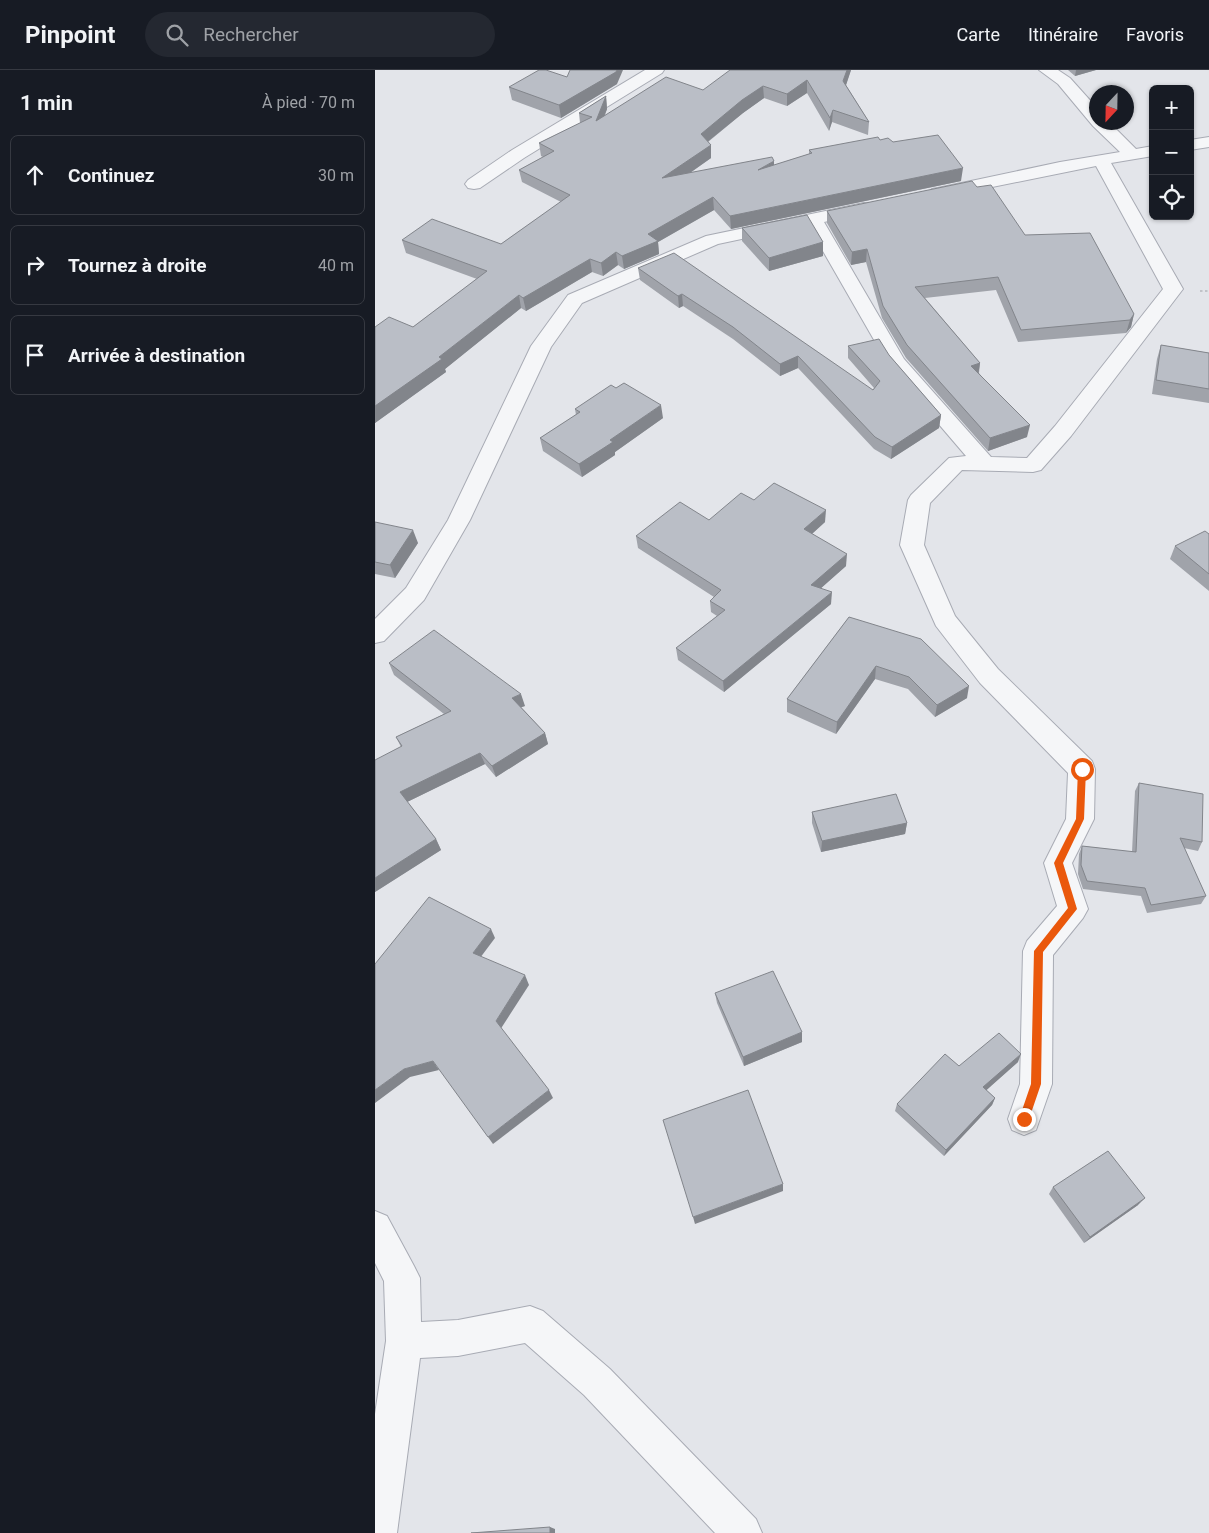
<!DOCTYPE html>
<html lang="fr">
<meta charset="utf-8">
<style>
body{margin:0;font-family:Roboto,sans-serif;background:#242831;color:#f1f3f6}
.controls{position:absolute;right:15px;top:15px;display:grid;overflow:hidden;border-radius:8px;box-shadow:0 1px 4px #0004}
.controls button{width:45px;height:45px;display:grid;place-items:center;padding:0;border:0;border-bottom:1px solid #363941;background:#171b24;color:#f1f3f6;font:25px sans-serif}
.compass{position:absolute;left:714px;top:15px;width:45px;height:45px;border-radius:50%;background:#171b24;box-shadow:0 1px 4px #0004;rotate:202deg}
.stop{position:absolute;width:15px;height:15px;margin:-11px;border:4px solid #ea580c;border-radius:50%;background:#fff}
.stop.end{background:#ea580c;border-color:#fff;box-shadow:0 1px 5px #0008}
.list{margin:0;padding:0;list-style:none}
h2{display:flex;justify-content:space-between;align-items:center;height:65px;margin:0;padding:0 20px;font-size:21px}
h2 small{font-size:16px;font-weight:400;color:#9ea1a6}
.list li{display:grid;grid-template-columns:32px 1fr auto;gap:15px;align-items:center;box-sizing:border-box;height:80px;margin:0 10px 10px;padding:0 10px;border:1px solid #363941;border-radius:8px}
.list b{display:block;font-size:19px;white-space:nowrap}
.list em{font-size:16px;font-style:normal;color:#9ea1a6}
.icon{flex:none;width:28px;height:28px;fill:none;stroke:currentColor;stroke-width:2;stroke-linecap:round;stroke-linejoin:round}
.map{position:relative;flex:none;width:834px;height:1463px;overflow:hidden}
header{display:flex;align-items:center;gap:30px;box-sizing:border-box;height:70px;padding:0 25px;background:#171b24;border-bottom:1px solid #363941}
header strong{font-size:24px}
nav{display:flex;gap:28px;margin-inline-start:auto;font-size:18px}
.search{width:350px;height:45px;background:#242831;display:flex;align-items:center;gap:12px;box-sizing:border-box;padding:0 18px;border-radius:28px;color:#9ea1a6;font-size:19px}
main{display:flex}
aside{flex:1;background:#171b24}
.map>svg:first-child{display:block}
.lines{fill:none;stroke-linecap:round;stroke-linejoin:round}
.minor-casing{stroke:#a8abb4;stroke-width:2}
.path{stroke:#c1c3c8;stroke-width:2;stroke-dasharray:2.5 2.5;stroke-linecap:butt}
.minor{fill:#f5f6f8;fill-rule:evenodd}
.wall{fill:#a0a3aa}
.shaded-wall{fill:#82858b}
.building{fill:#babec6;stroke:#82858b}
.route{fill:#ea580c}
</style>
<header>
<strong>Pinpoint</strong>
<div class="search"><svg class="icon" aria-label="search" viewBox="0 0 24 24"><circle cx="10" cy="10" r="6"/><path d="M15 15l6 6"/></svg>Rechercher</div>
<nav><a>Carte</a><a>Itinéraire</a><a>Favoris</a></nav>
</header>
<main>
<aside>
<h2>1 min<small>À pied · 70 m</small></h2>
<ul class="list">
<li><svg class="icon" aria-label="ahead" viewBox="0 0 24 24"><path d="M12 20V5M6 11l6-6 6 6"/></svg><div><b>Continuez</b></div><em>30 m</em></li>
<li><svg class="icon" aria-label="right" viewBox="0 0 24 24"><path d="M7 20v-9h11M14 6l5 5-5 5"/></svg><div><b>Tournez à droite</b></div><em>40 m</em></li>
<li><svg class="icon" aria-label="arrive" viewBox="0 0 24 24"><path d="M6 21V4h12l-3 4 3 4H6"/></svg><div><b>Arrivée à destination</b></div></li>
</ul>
</aside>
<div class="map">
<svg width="834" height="1463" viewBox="0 0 834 1463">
<rect width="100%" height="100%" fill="#e3e5ea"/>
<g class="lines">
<!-- minor casing -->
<g class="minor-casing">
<g id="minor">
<polygon points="270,0 289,0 287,3 149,88 105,118 99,119 93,118 90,114 93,110 137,80"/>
<polygon points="664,0 683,0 695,8 722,38 722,52 734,52 761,79 778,76 778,86 736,93 808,219 696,366 666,400 658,402 587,400 555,433 549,475 580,546 623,599 717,691 720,699 719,749 697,793 713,839 708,848 678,885 677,1014 661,1060 649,1065 637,1060 633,1049 645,1014 648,881 652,871 682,836 669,793 691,749 693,703 605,613 561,556 525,475 533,430 536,425 574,388 591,386 514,296 433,155 343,174 207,233 176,277 95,450 49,530 9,571 0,573 0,549 31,518 73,450 156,276 193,225 331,166 489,133 495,134 498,138 495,142 449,152 529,289 616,387 652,388 680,356 788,219 721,96 563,128 557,127 554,123 557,119 563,118 685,92 745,82 718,56 683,14"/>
<polygon points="834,67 834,77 815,80 815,70"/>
<polygon points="0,1141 12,1146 39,1196 45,1208 46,1252 83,1250 155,1236 168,1241 235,1299 381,1449 387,1463 340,1463 209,1325 150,1273 83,1286 45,1288 22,1463 0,1463 0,1344 11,1271 9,1211 0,1193"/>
</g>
</g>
<!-- path -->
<polyline class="path" points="825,221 834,221"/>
<!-- minor -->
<use href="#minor" class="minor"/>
</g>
<!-- wall -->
<g class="wall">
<polygon points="476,0 471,15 494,52 493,65 457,52 454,61 432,23 412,36 389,28 368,43 333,72 336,75 336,88 315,103 399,95 434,84 434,80 505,70 518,72 586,111 356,159 339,140 283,172 284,184 249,199 243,195 228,206 217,202 151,241 146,238 70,299 71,302 0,353 0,257 38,257 102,209 31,183 27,170 126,174 186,132 147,112 144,100 168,87 166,86 164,73 205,53 204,43 231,26 232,39 230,45 328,20"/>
<polygon points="693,0 721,0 700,6"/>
<polygon points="192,7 242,14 186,48 137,30 134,17"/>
<polygon points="602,117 650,165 759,244 756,257 751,263 643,272 621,220 550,228 605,293 604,303 652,367 613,381 531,288 507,248 491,192 476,195 452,153 452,141"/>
<polygon points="367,158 448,172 448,186 394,201 367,171"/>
<polygon points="263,198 498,320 499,318 473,288 473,276 514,285 566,345 564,358 516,389 499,379 423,298 405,306 358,269 308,236 304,238 265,210"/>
<polygon points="786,275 834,283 834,333 777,324 782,289"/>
<polygon points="200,339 288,348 240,382 240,385 207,407 168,381 165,368 201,345"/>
<polygon points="379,430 450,452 437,464 471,496 446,518 456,534 349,622 303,590 301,578 342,546 336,542 335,531 339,527 263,478 261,466 334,450"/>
<polygon points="0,452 43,473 20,508 0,504"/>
<polygon points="834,464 834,521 795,489 800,476"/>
<polygon points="474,547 592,628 560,647 533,619 500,609 461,664 412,642 412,629"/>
<polygon points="14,593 150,636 146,637 170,663 173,674 121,707 110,694 32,732 61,769 66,780 0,822 26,677 21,667 69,644 19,605"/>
<polygon points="764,713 827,772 823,781 809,778 831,826 826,834 772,843 766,826 708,819 703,804 704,784 707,776 757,782 760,721"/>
<polygon points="437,742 532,753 530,764 446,782 437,753"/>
<polygon points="340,923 427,972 369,996 342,933"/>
<polygon points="643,992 611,1020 620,1028 617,1035 569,1086 520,1041 522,1034 584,996"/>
<polygon points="678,1117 763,1135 709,1173 674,1124"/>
</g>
<!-- shaded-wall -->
<g class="shaded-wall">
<polygon points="242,0 248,0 242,14 186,48 184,35"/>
<polygon points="472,0 476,0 468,24 468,11"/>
<polygon points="701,0 721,0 700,6"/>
<polygon points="432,10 432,23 412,36 412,24"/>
<polygon points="388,16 389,28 368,43 326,77 326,64 367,30"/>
<polygon points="231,26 232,39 222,64 221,51"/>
<polygon points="458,40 457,52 454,61 455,48"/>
<polygon points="336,75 336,88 289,121 287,108"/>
<polygon points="399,91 399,104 383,100"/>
<polygon points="588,98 586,111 356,159 355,146"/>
<polygon points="338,127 339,140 283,172 284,184 249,199 247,186 273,164"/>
<polygon points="448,172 448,186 394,201 394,188"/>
<polygon points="492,179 491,192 476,195 477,182"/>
<polygon points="241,182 243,195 228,206 226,193"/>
<polygon points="215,189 217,202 151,241 148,228"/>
<polygon points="307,224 308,236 304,238 303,226"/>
<polygon points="144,225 146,238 70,299 71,302 0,353 0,336 64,287"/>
<polygon points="759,244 756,257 751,263 755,250"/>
<polygon points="423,286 423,298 405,306 405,294"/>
<polygon points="605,293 603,306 596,296"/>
<polygon points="286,335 288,348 240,382 240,385 207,407 204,394 235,370"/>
<polygon points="566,345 564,358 516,389 517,377"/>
<polygon points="655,355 652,367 613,381 615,368"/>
<polygon points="451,440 450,452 429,471 429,459"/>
<polygon points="38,460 43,473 20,508 15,495"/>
<polygon points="472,484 471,496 436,527 436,515"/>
<polygon points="457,522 456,534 349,622 348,611"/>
<polygon points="501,596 500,609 461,664 462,652"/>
<polygon points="594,616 592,628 560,647 562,635"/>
<polygon points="146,624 150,636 141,639 137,628"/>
<polygon points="170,663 173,674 121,707 117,696"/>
<polygon points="105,683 110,694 30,733 25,722"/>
<polygon points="532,753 530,764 446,782 447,771"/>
<polygon points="61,769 66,780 0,822 0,808"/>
<polygon points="116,859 120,868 102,892 98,883"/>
<polygon points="150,905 154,915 125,960 121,951"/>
<polygon points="427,962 427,972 369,996 368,987"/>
<polygon points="646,984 643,992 606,1025 608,1017"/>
<polygon points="58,991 64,1000 35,1007 0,1033 0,1020 29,999"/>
<polygon points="174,1020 178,1028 118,1074 113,1067"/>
<polygon points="620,1028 617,1035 569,1086 571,1080"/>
<polygon points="408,1114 408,1121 320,1154 318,1147"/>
<polygon points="770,1128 763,1135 709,1173 715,1167"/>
<polygon points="175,1457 180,1459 180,1463 175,1463"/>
</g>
<!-- building -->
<g class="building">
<polygon points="164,0 171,0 192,7 195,0 242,0 241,2 184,35 134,17"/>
<polygon points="355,0 472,0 468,11 494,52 458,40 455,48 432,10 412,24 388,16 367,30 326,64 336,75 287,108 397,87 399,91 383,100 437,83 434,80 503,67 505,70 513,68 518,72 563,65 588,98 355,146 338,127 273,164 283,171 247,186 241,182 226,193 215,189 148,228 144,225 64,287 67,289 0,336 0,257 14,247 38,257 112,201 27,170 57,149 126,174 195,125 144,100 179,81 164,73 217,47 204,43 231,26 221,51 291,7 328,20"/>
<polygon points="597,111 602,117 616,115 650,165 715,163 759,244 755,250 646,260 623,207 540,217 605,293 596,296 655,355 615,368 532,275 508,236 492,179 477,182 452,141"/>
<polygon points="432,145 448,172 394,188 367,158"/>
<polygon points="299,183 498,320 505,311 473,276 504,269 514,285 566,345 517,377 500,367 423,286 405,294 358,257 307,224 303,226 263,198"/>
<polygon points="786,275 834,283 834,319 781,310"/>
<polygon points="249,313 286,335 235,370 238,372 204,394 165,368 205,342 200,339 236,315 241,318"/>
<polygon points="399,413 451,440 429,459 472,484 436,515 457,522 348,611 301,578 350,540 335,531 346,520 261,466 305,432 334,450 366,423 379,430"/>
<polygon points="0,452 38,460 15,495 0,492"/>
<polygon points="830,461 834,464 834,504 800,476"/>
<polygon points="474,547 546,569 594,616 562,635 534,607 501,596 462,652 412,629"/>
<polygon points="59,560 146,624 137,628 170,663 117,696 105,683 25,722 61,769 0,808 0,690 27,676 21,667 76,641 14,593"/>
<polygon points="764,713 828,724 827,772 805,768 831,826 776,835 770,818 712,811 706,795 707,776 761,782"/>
<polygon points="521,724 532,753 447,771 437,742"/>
<polygon points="54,827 116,859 98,883 150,905 121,951 174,1020 113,1067 58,991 29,999 0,1020 0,894"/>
<polygon points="398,901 427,962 368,987 340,923"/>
<polygon points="624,963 646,984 608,1017 620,1028 571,1080 522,1034 570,984 584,996"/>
<polygon points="373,1020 408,1114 318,1147 288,1050"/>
<polygon points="733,1081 770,1128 715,1167 678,1117"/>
<polygon points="175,1457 175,1463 96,1463"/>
</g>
<!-- route -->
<polygon class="route" points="707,696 711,699 709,749 688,793 702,839 668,882 666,1014 653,1052 649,1053 644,1049 656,1014 659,881 693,838 679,793 701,749 703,699"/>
</svg>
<div class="controls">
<button>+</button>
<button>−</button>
<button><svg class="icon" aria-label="locate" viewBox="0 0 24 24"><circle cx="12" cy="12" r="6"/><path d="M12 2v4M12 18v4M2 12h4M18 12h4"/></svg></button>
</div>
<svg class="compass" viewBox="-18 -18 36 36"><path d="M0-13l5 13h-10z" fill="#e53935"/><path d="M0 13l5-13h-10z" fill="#9ea1a6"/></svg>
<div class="stop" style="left:707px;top:699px"></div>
<div class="stop end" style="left:649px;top:1049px"></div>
</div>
</main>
